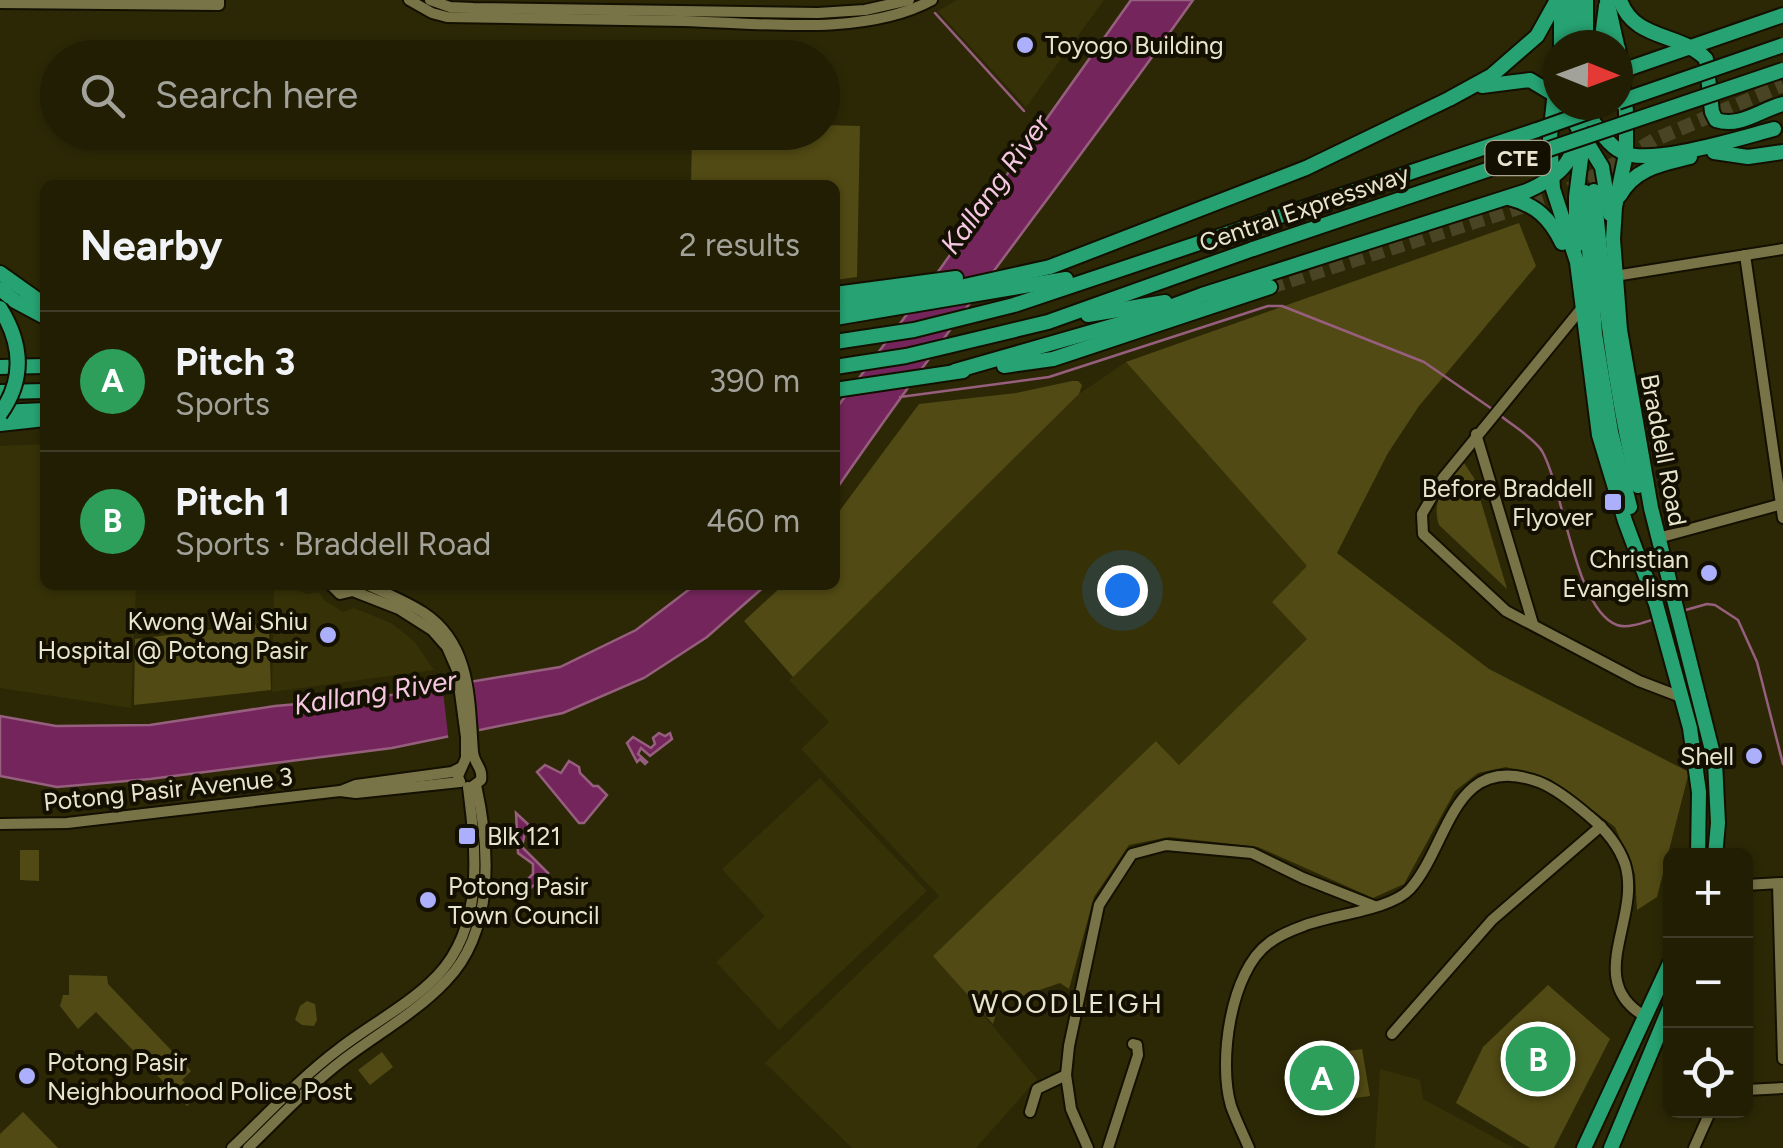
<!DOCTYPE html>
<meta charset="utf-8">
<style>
body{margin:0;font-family:Figtree,sans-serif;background:#29270e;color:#f1f3f6}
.controls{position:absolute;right:30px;bottom:30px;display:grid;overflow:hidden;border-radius:15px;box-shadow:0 2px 8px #0004}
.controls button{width:90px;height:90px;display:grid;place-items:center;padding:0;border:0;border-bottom:2px solid #3e3c26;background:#211e04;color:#f1f3f6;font:50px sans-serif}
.compass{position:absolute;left:1543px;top:30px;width:90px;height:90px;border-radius:50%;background:#211e04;box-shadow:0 2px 8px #0004;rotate:91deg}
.you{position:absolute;left:1122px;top:590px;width:35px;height:35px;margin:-25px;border:8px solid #fff;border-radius:50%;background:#1a73e8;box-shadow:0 0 0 15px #1a73e833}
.badge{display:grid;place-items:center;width:65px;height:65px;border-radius:50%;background:#2563eb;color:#fff;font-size:32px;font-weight:700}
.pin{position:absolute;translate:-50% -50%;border:5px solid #fff;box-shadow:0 2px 10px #0006}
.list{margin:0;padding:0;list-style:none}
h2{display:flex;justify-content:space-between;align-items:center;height:130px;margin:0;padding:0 40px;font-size:42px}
h2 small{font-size:32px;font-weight:400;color:#a2a29a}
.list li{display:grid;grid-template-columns:65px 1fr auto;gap:30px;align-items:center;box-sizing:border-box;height:140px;padding:0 40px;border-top:2px solid #3e3c26}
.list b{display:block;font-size:38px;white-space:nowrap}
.list p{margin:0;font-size:32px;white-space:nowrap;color:#a2a29a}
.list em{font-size:32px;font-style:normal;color:#a2a29a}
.icon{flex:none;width:55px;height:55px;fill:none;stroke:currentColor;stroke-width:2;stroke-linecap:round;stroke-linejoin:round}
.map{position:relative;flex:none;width:1783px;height:1148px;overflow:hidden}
.search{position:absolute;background:#211e04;box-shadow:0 2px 8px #0004;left:40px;top:40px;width:800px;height:110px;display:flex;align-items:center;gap:25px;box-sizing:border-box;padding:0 35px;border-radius:55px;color:#a2a29a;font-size:38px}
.panel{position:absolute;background:#211e04;box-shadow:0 2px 8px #0004;left:40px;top:180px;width:800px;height:410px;border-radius:15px}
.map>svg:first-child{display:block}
.built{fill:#363107}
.green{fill:#514a14}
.water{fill:#74265c;stroke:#975f7e;stroke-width:2.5}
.pier{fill:#2c2806}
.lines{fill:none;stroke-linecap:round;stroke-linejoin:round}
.stream{stroke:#975f7e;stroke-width:2.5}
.highway-tunnel{stroke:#484424;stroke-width:14;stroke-dasharray:14 7;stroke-linecap:butt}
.minor-casing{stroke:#131000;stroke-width:14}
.highway-casing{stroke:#131000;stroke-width:18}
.minor{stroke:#797448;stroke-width:10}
.highway{stroke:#27a373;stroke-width:14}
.highway-bridge-casing{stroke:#131000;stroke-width:18;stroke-linecap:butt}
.highway-bridge{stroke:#27a373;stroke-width:14}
.poi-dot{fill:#acaffb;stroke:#131002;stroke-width:4}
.labels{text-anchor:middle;stroke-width:8;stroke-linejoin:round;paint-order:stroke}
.shield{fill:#131002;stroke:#a8a591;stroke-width:2.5}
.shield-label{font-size:22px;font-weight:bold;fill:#e8e5ce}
.poi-label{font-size:25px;fill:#e8e5ce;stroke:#131002;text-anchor:start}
.street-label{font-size:25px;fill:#e8e5ce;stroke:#131002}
.water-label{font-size:28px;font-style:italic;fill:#f5c7e2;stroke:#131002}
.neighbourhood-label{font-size:28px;letter-spacing:2.5px;fill:#e8e5ce;stroke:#131002}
</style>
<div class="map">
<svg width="1783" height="1148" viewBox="0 0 1783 1148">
<rect width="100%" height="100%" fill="#2c2806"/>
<!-- built -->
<g class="built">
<polygon points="957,0 1104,0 1026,107 938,11"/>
<polygon points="1126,362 1308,566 1307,639 1179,765 1157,741 934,956 1037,1079 976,1148 852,1148 765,1063 939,896 801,749 829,722 789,680 1079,394"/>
<polygon points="45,444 45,585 136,585 131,708 0,688 0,446"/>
<polygon points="274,585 285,585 307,594 319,592 324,600 343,612 354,608 391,623 414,641 434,670 272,692"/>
<polygon points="820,778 927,891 779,1030 716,962 765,916 722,869"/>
<polygon points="1380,1069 1420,1080 1423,1099 1514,1148 1375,1148"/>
</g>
<!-- green -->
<g class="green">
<polygon points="823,125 860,126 857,277 835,280 835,185 691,185 692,133 822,132"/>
<polygon points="1519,223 1536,266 1419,406 1388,453 1337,553 1489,669 1689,772 1657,897 1637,910 1635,874 1615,827 1550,779 1506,767 1478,773 1455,791 1404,884 1373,898 1258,847 1169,837 1129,845 1094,897 1069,989 1060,983 999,1004 993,1024 933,956 1156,741 1179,765 1307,639 1272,602 1307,566 1126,362"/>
<polygon points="1072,381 1078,381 1082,385 1079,394 793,677 744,621 783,585 835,585 835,517 919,404 1016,393"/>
<path d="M 1462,460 L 1474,478 L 1507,589 L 1439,525 C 1430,499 1448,481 1462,460 Z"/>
<polygon points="260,624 261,633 269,632 271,690 134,705 135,639"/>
<polygon points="20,850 39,850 39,881 20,880"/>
<polygon points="69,975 107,976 108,984 191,1071 182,1080 198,1096 187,1106 96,1012 78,1029 60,1006 63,995 69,995"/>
<polygon points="1548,985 1610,1039 1554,1148 1530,1148 1456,1103 1483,1047"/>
<polygon points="307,1001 315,1004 317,1020 314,1026 302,1025 295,1020 300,1006"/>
<polygon points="1362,1049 1370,1096 1342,1100 1335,1053"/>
<polygon points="382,1052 393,1067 370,1085 358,1070"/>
<polygon points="1332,1053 1338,1099 1312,1104 1305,1056"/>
<polygon points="23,1112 58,1148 0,1148 0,1134"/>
</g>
<!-- water -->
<g class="water">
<path d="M 1131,0 L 1193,0 C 1076,165 950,324 835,491 L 835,410 L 923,293 Z"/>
<polygon points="695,585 766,585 707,637 644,678 563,713 392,748 150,779 57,787 0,776 0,716 56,726 150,725 275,706 379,697 560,667 636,630"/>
<polygon points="659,733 665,736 670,733 672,739 650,756 641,748 638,754 647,762 645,764 640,759 637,762 627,743 633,737 651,748 655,744 653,738"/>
<polygon points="569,761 579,767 580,773 593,786 598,786 607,795 584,823 579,823 537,772 545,765 561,773"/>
<polygon points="516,813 531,827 525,833 522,847 548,873 518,899 519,888 533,874 533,864 518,853"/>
</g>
<!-- pier -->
<polygon class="pier" points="471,675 480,737 449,743 442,683"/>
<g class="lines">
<!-- stream -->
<g class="stream">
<polyline points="935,13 1024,111"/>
<polyline points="900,397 1049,377 1268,306 1282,306 1424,362 1495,411"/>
<path d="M 1501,416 C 1513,426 1534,438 1542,451 C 1564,490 1575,610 1617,625 C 1628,629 1645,622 1655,619"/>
<polyline points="1682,611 1707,604 1715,605 1738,620 1757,662 1783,764"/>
</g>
<!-- highway-tunnel -->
<polyline class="highway-tunnel" points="1270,287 1550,198 1586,181 1654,140 1783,85"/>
<!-- minor casing -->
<g class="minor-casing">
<g id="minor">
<path d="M 409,0 L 432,13 L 447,17 C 526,19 605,20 684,21 C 759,23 864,37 932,0"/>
<polyline points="430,0 450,7 473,8 818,13 865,10 909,0"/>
<polyline points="0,3 219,5 219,0"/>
<polyline points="1745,255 1783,518"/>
<polyline points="1615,276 1783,249"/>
<polyline points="1581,309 1443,478 1422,514 1423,534 1506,611 1639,681 1681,697"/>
<polyline points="1476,434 1533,624"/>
<polyline points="1658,538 1782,504"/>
<polyline points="331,585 340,594 353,591 399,609 432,630 447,647 457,670 466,737 466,758 458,776 460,782"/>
<path d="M 368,585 C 387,594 406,601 424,613 C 472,645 469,701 473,752 C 474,764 483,767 481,780 L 473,786"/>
<polyline points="341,791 356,785 452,772 460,768"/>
<polyline points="0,824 67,823 340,791 356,793 460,782"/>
<polyline points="1778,884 1783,1059"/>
<polyline points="1746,885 1782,883"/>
<polyline points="1392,1034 1492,920 1601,826"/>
<polyline points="1746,1090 1783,1088"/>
<polyline points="1030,1112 1037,1089 1066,1075"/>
<path d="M 232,1148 C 267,1115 300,1078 339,1049 C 370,1025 409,1005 437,976 C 485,926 476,850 468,787"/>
<path d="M 248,1148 C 279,1118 309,1086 343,1060 C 377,1034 417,1012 446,981 C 495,931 490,848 476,785"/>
<polyline points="1088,1148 1071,1109 1066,1075 1069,1046 1099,905 1132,854 1166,845 1252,853 1303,878 1374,906"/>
<polyline points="1108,1148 1138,1055 1137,1045 1133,1044"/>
<path d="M 1249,1148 C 1243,1134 1236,1120 1231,1106 C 1218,1063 1230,971 1269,943 C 1278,936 1292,930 1303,926 C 1330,915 1391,910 1410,889 C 1450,844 1452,750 1539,782 C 1557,789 1575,804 1589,816 C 1605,829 1618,844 1625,864 C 1642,919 1582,981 1646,1017"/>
<polyline points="1694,1148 1711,1110"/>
</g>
</g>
<!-- highway casing -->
<g class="highway-casing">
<g id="highway">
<polyline points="1575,0 1575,45"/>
<polyline points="1586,0 1586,45"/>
<polyline points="1607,0 1617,45"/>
<path d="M 1620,0 C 1634,41 1680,32 1706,59 L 1712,112 L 1716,120 C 1740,128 1760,110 1783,104"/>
<polyline points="1561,45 1561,1"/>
<polyline points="1601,45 1606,6"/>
<polyline points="1618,48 1626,111 1626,154 1615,207 1613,239 1620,330 1651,508 1715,762 1718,823 1715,856"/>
<polyline points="1558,63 1550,137 1553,189 1577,262 1599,435 1625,521 1656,604 1690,728 1699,792 1698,856"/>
<polyline points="1619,76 1630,68 1783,15"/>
<polyline points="1482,86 1530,80 1555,95"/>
<polyline points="1564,105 1602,167 1610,214"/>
<path d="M 1582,105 C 1593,120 1605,144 1622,152 C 1649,167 1743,137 1774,129"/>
<polyline points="1714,152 1748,157 1783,152"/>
<path d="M 1594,191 C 1604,291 1614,389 1638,486"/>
<polyline points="1585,192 1595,334 1611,432 1630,507"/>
<path d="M 1620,195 C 1635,168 1662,164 1690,157"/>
<path d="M 1509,198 C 1536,205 1550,218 1562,243"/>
<polyline points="1576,246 1576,197 1583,143"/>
<polyline points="0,273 45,305"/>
<polyline points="0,289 15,301 45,317"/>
<polyline points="835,294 956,278"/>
<polyline points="835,305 960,287 1050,267 1306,168 1449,99 1491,76 1537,36 1557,0"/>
<polyline points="1088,315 1165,302"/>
<polyline points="835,318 1066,279"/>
<polyline points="835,342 914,330 1014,305 1537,130"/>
<polyline points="1004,366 1053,359 1270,287"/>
<polyline points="0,367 45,366"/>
<polyline points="835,367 906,356 1048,322 1253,249"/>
<path d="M 955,371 L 1140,318 L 1202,295 L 1527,191 C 1576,169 1572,153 1586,105"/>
<polyline points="835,390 963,371"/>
<polyline points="0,392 45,391"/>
<polyline points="0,412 45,410"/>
<polyline points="0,424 45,419"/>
<polyline points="1584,1148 1670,963"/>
<polyline points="1611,1148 1670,1007"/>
</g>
</g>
<!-- minor -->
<use href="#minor" class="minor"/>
<!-- highway -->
<use href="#highway" class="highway"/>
<!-- highway-bridge casing -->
<g class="highway-bridge-casing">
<g id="highway-bridge">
<polyline points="1618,102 1783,45"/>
<polyline points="1537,130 1599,108"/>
<polyline points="1253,249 1783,70"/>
<path d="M 0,308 C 22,343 25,379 0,414"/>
</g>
</g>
<!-- highway-bridge -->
<use href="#highway-bridge" class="highway-bridge"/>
</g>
<!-- markers -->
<g class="poi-dot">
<circle cx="1025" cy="45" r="10"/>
<rect x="1603" y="492" width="20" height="20" rx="5"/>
<circle cx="1709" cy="573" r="10"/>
<circle cx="328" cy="635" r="10"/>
<circle cx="1754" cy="756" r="10"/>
<rect x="457" y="826" width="20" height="20" rx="5"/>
<circle cx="428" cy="900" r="10"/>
<circle cx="27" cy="1076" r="10"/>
</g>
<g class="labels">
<!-- shield labels -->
<rect class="shield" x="1485.5" y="141" width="65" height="34" rx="8"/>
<g class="shield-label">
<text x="1518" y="166">CTE</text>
</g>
<!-- poi labels -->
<g class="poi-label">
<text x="1045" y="54">Toyogo Building</text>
<text x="1593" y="497" text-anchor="end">Before Braddell<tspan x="1593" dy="29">Flyover</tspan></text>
<text x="1689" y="568" text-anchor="end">Christian<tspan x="1689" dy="29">Evangelism</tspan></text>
<text x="308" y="630" text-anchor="end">Kwong Wai Shiu<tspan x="308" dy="29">Hospital @ Potong Pasir</tspan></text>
<text x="1734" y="765" text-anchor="end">Shell</text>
<text x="487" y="845">Blk 121</text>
<text x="448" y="895">Potong Pasir<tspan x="448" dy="29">Town Council</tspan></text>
<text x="47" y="1071">Potong Pasir<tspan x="47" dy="29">Neighbourhood Police Post</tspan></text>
</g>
<!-- street labels -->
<g class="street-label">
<text transform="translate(1304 208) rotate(-19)" y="9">Central Expressway</text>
<text transform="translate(1664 450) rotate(79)" y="9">Braddell Road</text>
<text transform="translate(168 789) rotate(-6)" y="9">Potong Pasir Avenue 3</text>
</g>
<!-- water labels -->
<g class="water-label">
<text transform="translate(995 184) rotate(-54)" y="10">Kallang River</text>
<text transform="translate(375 692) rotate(-9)" y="10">Kallang River</text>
</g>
<!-- neighbourhood labels -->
<g class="neighbourhood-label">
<text x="1068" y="1013">WOODLEIGH</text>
</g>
</g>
</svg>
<div class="controls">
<button>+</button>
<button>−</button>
<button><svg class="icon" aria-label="locate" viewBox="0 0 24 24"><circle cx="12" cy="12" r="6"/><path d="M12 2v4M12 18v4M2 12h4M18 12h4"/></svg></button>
</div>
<svg class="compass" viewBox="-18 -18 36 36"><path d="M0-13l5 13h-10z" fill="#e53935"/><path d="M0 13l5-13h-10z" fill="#a2a29a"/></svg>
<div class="you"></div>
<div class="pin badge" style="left:1322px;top:1078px;background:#2e9e5b">A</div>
<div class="pin badge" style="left:1538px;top:1059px;background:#2e9e5b">B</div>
<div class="search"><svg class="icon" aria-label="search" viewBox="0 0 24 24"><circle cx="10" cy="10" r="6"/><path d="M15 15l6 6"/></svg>Search here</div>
<section class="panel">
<h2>Nearby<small>2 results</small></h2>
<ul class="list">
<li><span class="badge" style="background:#2e9e5b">A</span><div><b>Pitch 3</b><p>Sports</p></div><em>390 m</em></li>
<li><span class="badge" style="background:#2e9e5b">B</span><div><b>Pitch 1</b><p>Sports · Braddell Road</p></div><em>460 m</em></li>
</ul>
</section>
</div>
